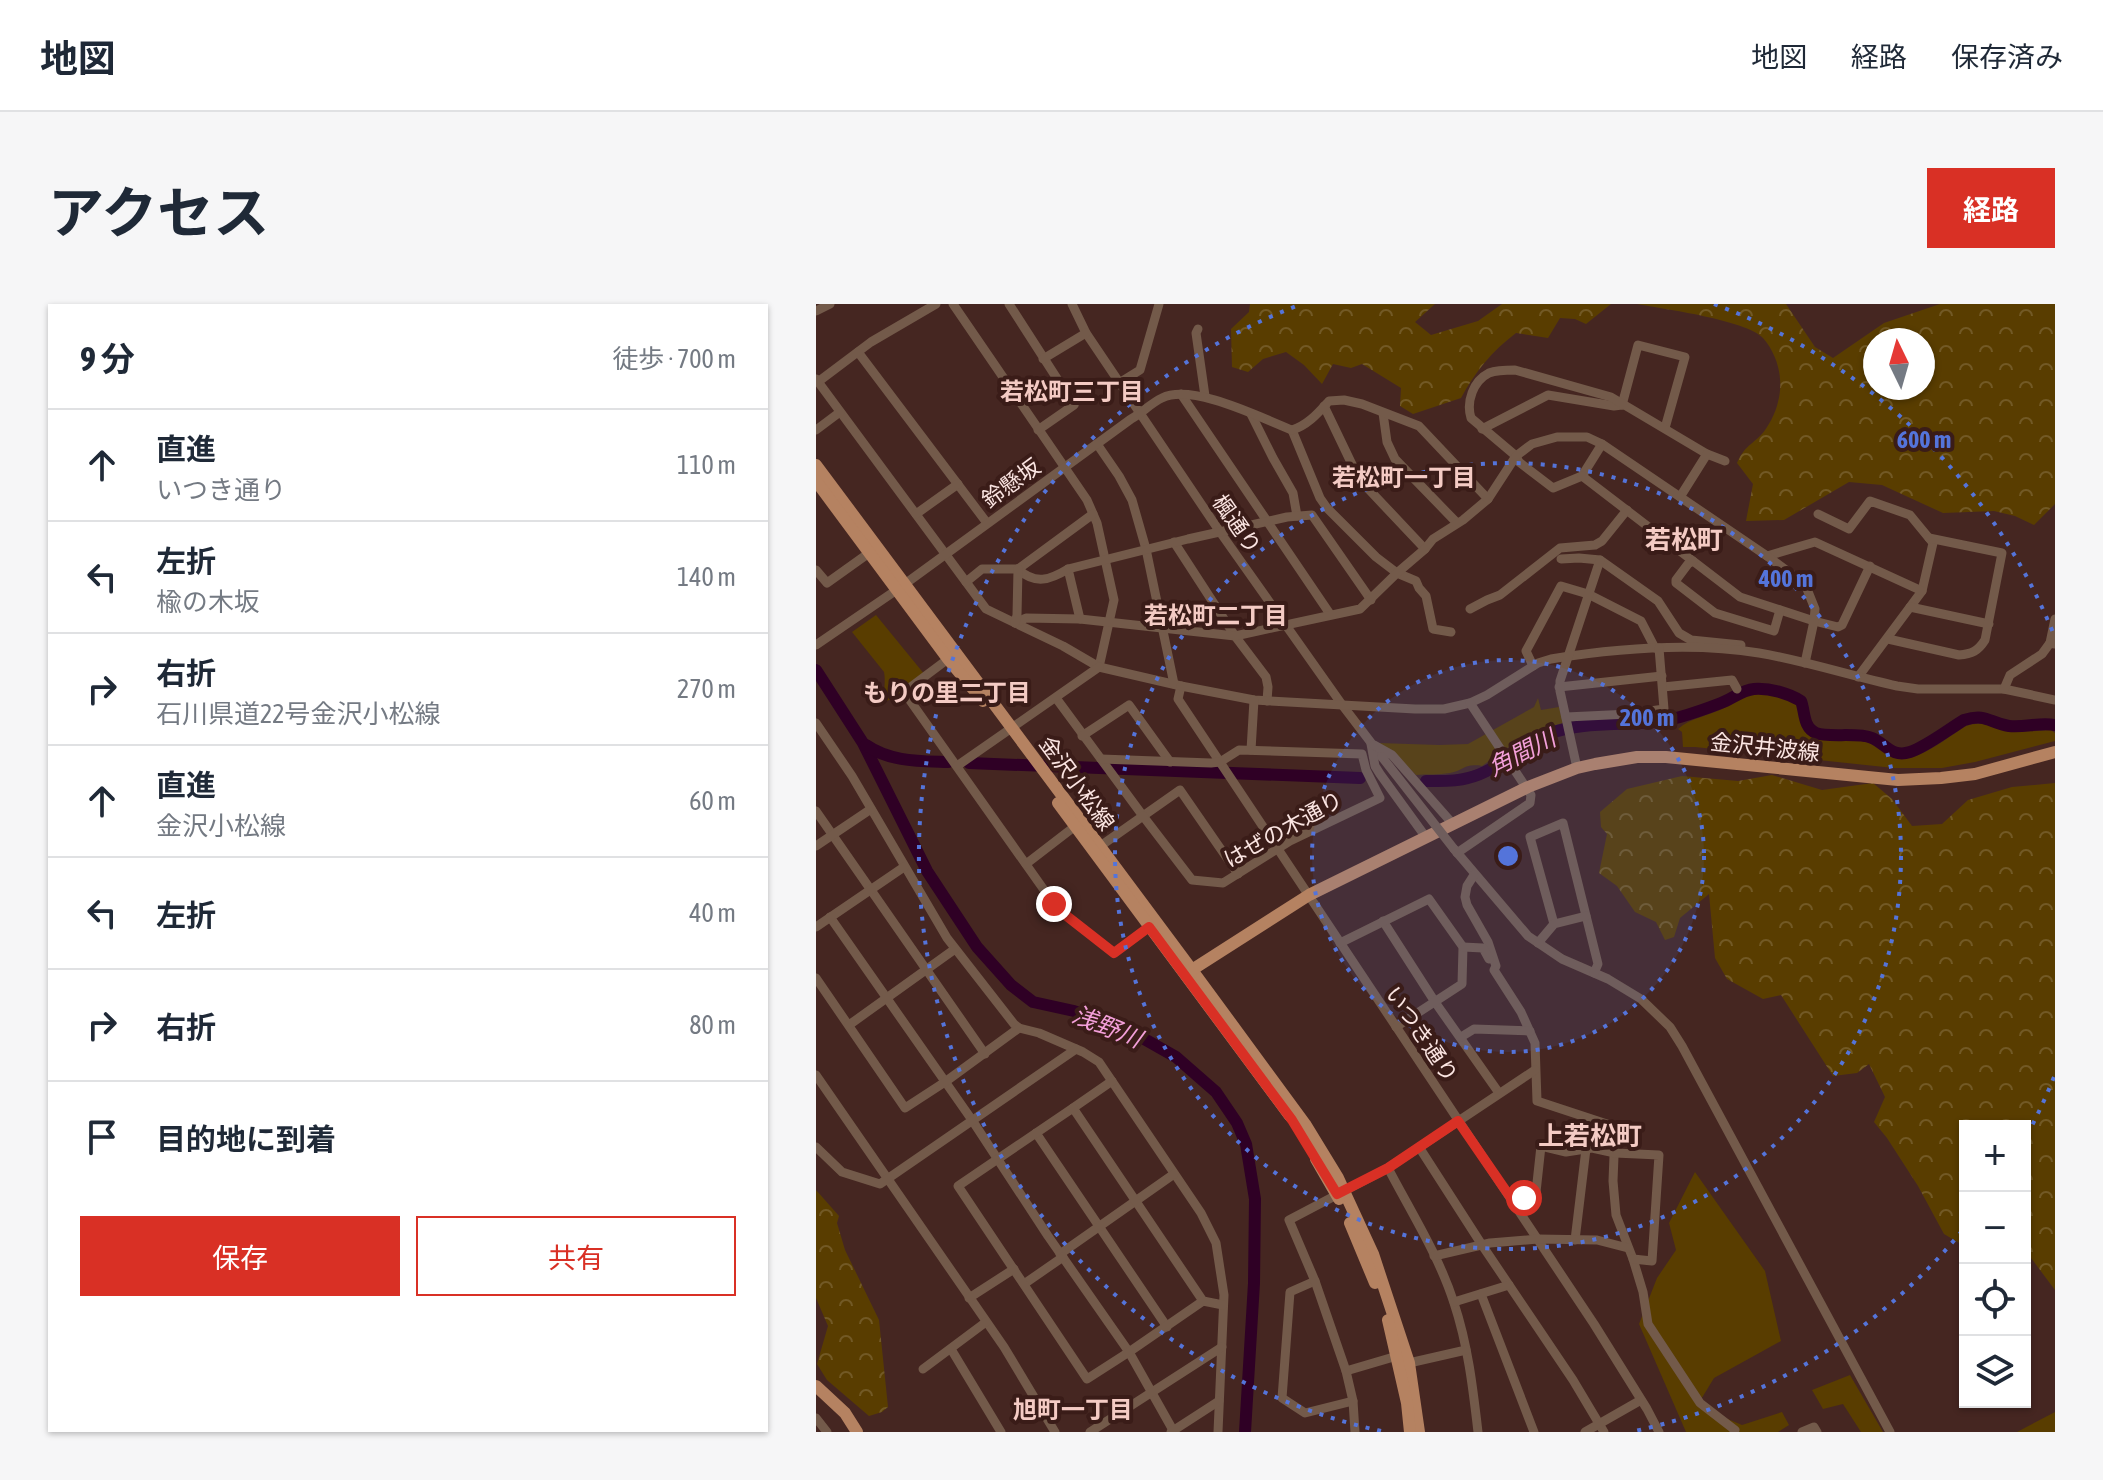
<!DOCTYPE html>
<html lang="ja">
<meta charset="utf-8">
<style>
body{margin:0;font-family:"Asap Condensed","Noto Sans JP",sans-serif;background:#f6f6f7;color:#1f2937}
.controls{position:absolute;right:24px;bottom:24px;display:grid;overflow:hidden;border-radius:0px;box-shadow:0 2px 6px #0004}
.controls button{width:72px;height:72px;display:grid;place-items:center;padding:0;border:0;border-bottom:2px solid #e0e1e3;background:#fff;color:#1f2937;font:40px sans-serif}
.compass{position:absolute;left:1047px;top:24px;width:72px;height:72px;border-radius:50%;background:#fff;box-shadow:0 2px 6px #0004;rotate:355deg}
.stop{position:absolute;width:24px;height:24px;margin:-18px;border:6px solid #d93025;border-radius:50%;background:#fff}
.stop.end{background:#d93025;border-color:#fff;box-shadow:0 2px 8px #0008}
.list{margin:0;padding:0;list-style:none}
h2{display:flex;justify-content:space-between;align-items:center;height:104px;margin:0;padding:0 32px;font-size:34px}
h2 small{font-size:26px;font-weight:400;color:#747a83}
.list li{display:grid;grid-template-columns:52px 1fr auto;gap:24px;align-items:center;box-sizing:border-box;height:112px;padding:0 32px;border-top:2px solid #e0e1e3}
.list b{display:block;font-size:30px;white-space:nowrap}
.list p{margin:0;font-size:26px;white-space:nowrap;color:#747a83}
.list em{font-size:26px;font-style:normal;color:#747a83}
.actions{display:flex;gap:16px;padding:24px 32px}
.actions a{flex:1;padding:18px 0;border:2px solid #d93025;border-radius:0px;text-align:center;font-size:28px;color:#d93025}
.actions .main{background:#d93025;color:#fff}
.icon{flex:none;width:44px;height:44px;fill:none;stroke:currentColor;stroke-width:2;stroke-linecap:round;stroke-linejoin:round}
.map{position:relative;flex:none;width:1239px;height:1128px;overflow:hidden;border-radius:0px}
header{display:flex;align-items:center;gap:48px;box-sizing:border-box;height:112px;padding:0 40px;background:#fff;border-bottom:2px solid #e0e1e3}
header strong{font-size:38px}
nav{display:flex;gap:44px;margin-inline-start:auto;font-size:28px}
.intro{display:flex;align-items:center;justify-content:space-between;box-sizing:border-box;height:192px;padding:0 48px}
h1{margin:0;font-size:56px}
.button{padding:20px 36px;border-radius:0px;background:#d93025;color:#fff;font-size:28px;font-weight:700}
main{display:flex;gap:48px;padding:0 48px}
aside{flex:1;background:#fff;border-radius:0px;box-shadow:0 2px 6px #0004}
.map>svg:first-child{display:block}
.green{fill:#593d00}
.forest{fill:url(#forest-crowns);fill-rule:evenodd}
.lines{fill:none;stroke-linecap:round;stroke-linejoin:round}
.river{stroke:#2f0025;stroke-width:12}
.minor{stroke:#735a4a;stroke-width:9}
.major{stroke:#b58261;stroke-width:12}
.minor-bridge{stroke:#735a4a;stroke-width:9}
.route{stroke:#d93025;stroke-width:10}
.ring{fill:none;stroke:#5474da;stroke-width:4;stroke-dasharray:4 8}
.labels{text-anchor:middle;stroke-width:8;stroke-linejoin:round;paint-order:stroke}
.street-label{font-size:22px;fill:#fbe5e2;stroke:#3a1c18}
.neighbourhood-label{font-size:24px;font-weight:bold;fill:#f4cbc4;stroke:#3a1c18}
.water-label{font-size:24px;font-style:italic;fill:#f39fd9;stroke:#3a1c18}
.quarter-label{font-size:26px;font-weight:bold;fill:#f4cbc4;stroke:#3a1c18}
.centre{fill:#5474da;stroke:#3a1c18;stroke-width:4}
.ring-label{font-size:24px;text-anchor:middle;font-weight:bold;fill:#5474da;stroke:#3a1c18;stroke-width:8;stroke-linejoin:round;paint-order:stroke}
</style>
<header>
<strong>地図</strong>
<nav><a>地図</a><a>経路</a><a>保存済み</a></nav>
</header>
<div class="intro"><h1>アクセス</h1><a class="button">経路</a></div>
<main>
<aside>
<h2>9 分<small>徒歩 · 700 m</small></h2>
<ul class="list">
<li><svg class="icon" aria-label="ahead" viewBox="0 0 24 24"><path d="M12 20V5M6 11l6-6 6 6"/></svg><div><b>直進</b><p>いつき通り</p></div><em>110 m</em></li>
<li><svg class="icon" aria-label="left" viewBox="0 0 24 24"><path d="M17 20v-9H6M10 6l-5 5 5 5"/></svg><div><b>左折</b><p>楡の木坂</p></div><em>140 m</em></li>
<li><svg class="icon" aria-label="right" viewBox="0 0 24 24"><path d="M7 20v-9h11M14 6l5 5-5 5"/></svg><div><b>右折</b><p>石川県道22号金沢小松線</p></div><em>270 m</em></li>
<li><svg class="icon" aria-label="ahead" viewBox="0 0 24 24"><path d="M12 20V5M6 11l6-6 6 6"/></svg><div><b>直進</b><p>金沢小松線</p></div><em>60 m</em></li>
<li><svg class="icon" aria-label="left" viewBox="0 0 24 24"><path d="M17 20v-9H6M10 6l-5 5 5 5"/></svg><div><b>左折</b></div><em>40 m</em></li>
<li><svg class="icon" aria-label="right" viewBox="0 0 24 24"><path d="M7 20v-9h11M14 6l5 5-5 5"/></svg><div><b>右折</b></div><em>80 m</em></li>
<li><svg class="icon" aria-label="arrive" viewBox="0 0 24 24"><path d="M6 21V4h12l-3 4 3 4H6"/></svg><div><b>目的地に到着</b></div></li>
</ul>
<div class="actions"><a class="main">保存</a><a>共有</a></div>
</aside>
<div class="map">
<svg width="1239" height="1128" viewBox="0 0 1239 1128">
<defs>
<pattern id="forest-crowns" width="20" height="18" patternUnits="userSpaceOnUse" patternTransform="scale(2)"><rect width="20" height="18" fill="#593d00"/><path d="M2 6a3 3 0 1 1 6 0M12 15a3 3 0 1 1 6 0" fill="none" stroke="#725925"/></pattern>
</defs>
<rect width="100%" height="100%" fill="#452621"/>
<!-- green -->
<g class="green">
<path d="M 60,311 L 109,371 L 88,388 L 69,398 C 67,388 70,378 68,368 L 36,328 Z"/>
<path d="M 936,385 L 969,389 L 985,397 C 989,406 987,418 995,426 C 1005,435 1036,434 1050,438 C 1068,442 1072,459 1095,453 C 1112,450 1135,431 1150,422 C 1170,415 1176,426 1195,427 C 1208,428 1221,427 1235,426 L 1239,429 L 1239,437 L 1159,458 L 1126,464 L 1078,464 L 879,443 L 867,443 L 866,428 L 862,425 C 875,413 894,412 910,403 C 920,398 925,389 936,385 Z"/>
<path d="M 722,394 L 725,406 L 743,403 L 747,419 C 711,428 696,441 666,462 C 647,459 648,467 634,469 C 623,471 611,470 600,471 L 579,450 L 562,439 L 623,441 L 652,440 L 718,403 Z"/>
<polygon points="879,868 949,967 965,1037 898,1074 881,1102 926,1121 966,1108 973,1121 962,1128 870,1128 823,1020 841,974 860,946 853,919"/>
<polygon points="1034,1071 1067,1128 1045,1128 1027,1100 1007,1105 996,1086"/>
<polygon points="1239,1108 1239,1128 1201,1128"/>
</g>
<!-- forest -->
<g class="forest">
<path d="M 434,0 L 619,0 L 599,18 L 615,31 L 662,17 L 686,0 L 795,0 L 770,20 L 759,15 L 744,14 L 732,34 L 700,29 C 676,47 659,68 645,94 L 597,110 L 584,102 L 585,84 L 546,60 L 535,64 L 517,60 L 506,80 L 488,61 L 470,48 L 447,55 L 432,68 L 416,63 L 415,25 L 433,8 Z"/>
<path d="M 821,0 L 970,0 L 999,43 L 1017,54 L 1068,19 L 1124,0 L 1239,0 L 1239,200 L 1218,221 L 1199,212 L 1178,207 L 1127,209 L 1066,181 L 1033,178 L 968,216 L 930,217 L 937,180 L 921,159 C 928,143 934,142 945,131 C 952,124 960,108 962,98 C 968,76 962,51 947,34 C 930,16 848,5 821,0 ZM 1107,36 L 1107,84 L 1059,84 L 1059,36 Z"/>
<polygon points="956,471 1006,486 1057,479 1076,495 1096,522 1126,520 1152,496 1196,483 1239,479 1239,986 1209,946 1209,822 1149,822 1149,938 1145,940 1128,930 1102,882 1071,834 1058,818 1069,793 1053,760 1041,769 1017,772 965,691 947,695 911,675 899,654 893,590 864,614 858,633 849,636 840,618 819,608 801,582 783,569 791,530 785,523 784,508 811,485 866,472 922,477"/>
<polygon points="0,886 23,912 21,919 29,946 63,1016 72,1103 66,1108 53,1112 11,1076 1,1060 12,1022 0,994"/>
</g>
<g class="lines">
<!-- river -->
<g class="river">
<polyline points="0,366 47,439 111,567 161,643 195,681 217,698 258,707 282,716 323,732 360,753 400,788 421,819 430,840 439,895 438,979 429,1128"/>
<path d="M 50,441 C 74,458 104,457 132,458"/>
<polyline points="153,459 544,474"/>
<path d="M 610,477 C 624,477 638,478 652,474 C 682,467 704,441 732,430 C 775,414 821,425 864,413 C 878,409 892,404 905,399 C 916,395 926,386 938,385 C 954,384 972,389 985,397 C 989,407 987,424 1000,429 C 1012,434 1042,428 1056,434 C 1070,440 1076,454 1094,448 C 1110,443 1133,425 1148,416 C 1171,409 1173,419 1193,422 C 1208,424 1223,418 1239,421"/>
</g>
<!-- minor -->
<g class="minor">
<polyline points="137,0 271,196 281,219 298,296 283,363"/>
<polyline points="193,0 258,101 222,126"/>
<polyline points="256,0 270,29 404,228 527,402 566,453"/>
<polyline points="0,7 14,0"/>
<polyline points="382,25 380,29 389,92"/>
<polyline points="42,48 171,219"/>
<polyline points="227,55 270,29"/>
<polyline points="0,75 170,305 247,342 283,363 365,382 362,395 778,1020 831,1105 843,1128"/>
<polyline points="2,78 55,38 120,0"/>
<polyline points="303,79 324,66 343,0"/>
<polyline points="365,90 514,310"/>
<polyline points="806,101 822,41 869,53 849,124"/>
<polyline points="508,102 543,175 609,245"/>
<polyline points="567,109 571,138 579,155 641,219"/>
<polyline points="435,110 457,154 477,189 481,212"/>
<polyline points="666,125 732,91 798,102 806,101"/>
<polyline points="0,126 24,108"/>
<polyline points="476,126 504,194 511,204 560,253 581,269 600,277 603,284 610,292 617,325 635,328"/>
<polyline points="281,140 303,172 316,196 330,245 358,380"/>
<path d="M 786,140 L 766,172 L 737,184 L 703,158 L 700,152 L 655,114 C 650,98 657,77 673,69 C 681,66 690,66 699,66 L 795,93 L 891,150 L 909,157"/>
<polyline points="766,172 924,293 998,317 1022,323 1026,321 1054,262"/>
<polyline points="864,193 891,150"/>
<polyline points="100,210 142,180"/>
<polyline points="1002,210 1033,225 1054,197 1094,211 1117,239 1106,287 1042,373"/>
<polyline points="358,238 419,332 450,373 452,383 451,397"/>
<polyline points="951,252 999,238 1106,287"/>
<polyline points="745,255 763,254 784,256 842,297 863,329 875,336 925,341"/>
<polyline points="877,257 872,260 860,276 860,279 899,309 958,327 964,306"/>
<polyline points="202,265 277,210"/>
<polyline points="252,265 264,315"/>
<polyline points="0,266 11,279 53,249"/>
<path d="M 150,278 L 166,265 L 202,265 C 219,281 234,276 252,265 L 372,235 L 471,213 L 496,211 L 555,296"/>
<polyline points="1094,303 1173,320"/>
<polyline points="654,305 671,296 684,291 744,244 779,241 786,237 811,206"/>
<polyline points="199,319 210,314 264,315 419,332 544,305 581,269 609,245 617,235 647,216 672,195 700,152 716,140 741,133 771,133 786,140 951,252 989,280 999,305 998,317 989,359"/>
<polyline points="199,319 201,311 202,265"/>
<path d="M 1072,335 L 1143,351 C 1156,350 1162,347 1169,336 L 1186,249 L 1113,234"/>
<polyline points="1234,339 1239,315"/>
<path d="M 0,341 L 82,285 L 315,115 C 326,109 335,99 346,94 C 377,79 445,114 476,126 C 492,121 502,109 513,97 L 528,96 L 546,100 L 603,122 L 672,195"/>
<polyline points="132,355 88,388 238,600 252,613 298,649 333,623"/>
<polyline points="717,362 710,347 745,282 772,290 825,317 839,344"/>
<path d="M 365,382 L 438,396 L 599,405 L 628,405 L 654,399 L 671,391 L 722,359 L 735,355 C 803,344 875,338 943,349 C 990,357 1035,372 1081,382 L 1102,385 L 1188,385 L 1239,396"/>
<polyline points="743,383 846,372"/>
<polyline points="847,383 916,376 921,385"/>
<polyline points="1188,385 1194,371 1226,350 1234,339 1239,340"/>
<polyline points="240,394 327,512 364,486 422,570"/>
<polyline points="750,413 814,410 848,405 843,344"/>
<polyline points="0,419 36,472 131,634 198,720 203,724 223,729 267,748 283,758 385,909 400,939 408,991 402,1128"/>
<polyline points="266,432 313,401 354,458"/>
<polyline points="555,440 559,462 564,470 609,532"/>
<polyline points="558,441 576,451 636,519"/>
<polyline points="435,446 438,396"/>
<polyline points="141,462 283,363"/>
<polyline points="761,464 744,387 744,377 784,256"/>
<polyline points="0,507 169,750"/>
<polyline points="0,542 55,505"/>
<polyline points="283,543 327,512 376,576 407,579 474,537 564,494 550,466 546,450 423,446 404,458 395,459 285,455"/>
<polyline points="638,545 712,632 746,655 792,675 825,695 854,723 866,742 1074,1128"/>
<polyline points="641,549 714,499 715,491 654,399"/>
<polyline points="210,560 258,523"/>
<polyline points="658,571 651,582 649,593 651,601 672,638 680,662 678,666 705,708 719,739 721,797 797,822 799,827 797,877 800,911 817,955 827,988 832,1020 884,1099 919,1126 918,1128"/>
<polyline points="14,613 156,816 232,932 313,1048 358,1128"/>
<polyline points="567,617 619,698 683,789"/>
<polyline points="738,620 714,533 747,519 782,660 778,669"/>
<polyline points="0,623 88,563"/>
<polyline points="524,639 613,595 647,643 646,680 580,723"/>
<polyline points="722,639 738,620 770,612"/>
<polyline points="647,643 667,644 673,655"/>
<polyline points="0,674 89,804 129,778 203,724"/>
<polyline points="33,721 139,645"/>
<polyline points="645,733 658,725 714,727"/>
<polyline points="0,771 188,1043 239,1128"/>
<polyline points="257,804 296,777"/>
<polyline points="220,829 351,1023"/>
<polyline points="0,843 26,868 64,880 260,745"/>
<polyline points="603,843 666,941 757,1076 788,1128"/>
<path d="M 572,864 C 595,908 623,952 638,999 C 652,1041 657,1085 662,1128"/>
<polyline points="699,900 720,888 725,842 750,848 776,844 799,849 843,851 836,957 817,955"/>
<polyline points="759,936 770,845"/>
<polyline points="244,950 358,870"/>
<polyline points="618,952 674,939 722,935 781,936 812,944"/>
<polyline points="499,977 474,988 466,1094 489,1109 537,1097"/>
<polyline points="208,980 247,953"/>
<polyline points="665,990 718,1128"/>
<polyline points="153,994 198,965"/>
<polyline points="387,997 313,1048 271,1075 142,882 257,804 387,997 407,1001"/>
<polyline points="638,998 693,981"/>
<polyline points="135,1045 185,1128"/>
<polyline points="593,1059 650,1046"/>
<polyline points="107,1065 170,1018"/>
<polyline points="530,1067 581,1052"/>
<polyline points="0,1114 11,1128"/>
<polyline points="274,1128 406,1043"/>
<polyline points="355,1128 403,1097"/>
<polyline points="539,1128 537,1097 530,1067 499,977 473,916 572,864 719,766"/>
<polyline points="769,1128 825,1096"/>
<polyline points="986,1128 998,1123 1001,1128"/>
</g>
<!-- major -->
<g class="major">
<polyline points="0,161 376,666 489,820 522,874 557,950 593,1059 603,1128"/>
<polyline points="0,177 132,355 167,397"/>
<polyline points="242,499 474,812"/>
<polyline points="371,669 493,591 712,483 761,464 779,460 821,453 850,453 1082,476 1125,474 1159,470 1239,448"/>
<polyline points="500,855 523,895"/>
<polyline points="534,919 559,979"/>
<polyline points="572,1016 591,1099 594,1128"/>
<polyline points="0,1082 29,1109 41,1128"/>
</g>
<!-- minor-bridge -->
<polyline class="minor-bridge" points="566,453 638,545"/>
</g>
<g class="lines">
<!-- route -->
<polyline class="route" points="238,600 252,613 298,649 333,623 476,816 521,890 572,864 642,817 699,900 708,894"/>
</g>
<!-- distance rings -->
<circle cx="692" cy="552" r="196" fill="#5474da" fill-opacity=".12"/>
<g class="ring">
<circle cx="692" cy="552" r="196"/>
<circle cx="692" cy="552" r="393"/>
<path d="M1238 773A589 589 0 0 1 1210 833M1146 927A589 589 0 0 1 819 1127M565 1127A589 589 0 0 1 486 0M898 0A589 589 0 0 1 1238 331"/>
</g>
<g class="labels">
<!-- street labels -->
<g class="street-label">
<text transform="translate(195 179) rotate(-36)" y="8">鈴懸坂</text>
<text transform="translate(421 220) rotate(55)" y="8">楓通り</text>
<text transform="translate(949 443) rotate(6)" y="8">金沢井波線</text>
<text transform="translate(261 479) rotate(54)" y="8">金沢小松線</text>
<text transform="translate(467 525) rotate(-29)" y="8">はぜの木通り</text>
<text transform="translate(606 730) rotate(56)" y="8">いつき通り</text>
</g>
<!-- neighbourhood labels -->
<g class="neighbourhood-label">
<text x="256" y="96">若松町三丁目</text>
<text x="588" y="182">若松町一丁目</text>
<text x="400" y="320">若松町二丁目</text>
<text x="131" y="397">もりの里二丁目</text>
<text x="257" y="1114">旭町一丁目</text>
</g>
<!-- water labels -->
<g class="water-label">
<text transform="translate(706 449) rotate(-27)" y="8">角間川</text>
<text transform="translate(291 723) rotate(22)" y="8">浅野川</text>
</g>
<!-- quarter labels -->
<g class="quarter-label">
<text x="868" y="245">若松町</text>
<text x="774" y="841">上若松町</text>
</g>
</g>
<circle cx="692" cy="552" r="12" class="centre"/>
<g class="ring-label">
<text x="1108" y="144">600 m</text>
<text x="970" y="283">400 m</text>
<text x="831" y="422">200 m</text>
</g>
</svg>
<div class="controls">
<button>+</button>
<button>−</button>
<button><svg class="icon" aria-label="locate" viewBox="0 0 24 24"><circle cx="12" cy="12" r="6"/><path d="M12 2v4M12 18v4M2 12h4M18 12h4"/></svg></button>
<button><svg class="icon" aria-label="layers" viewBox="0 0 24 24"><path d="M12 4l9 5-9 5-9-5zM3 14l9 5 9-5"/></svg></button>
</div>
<svg class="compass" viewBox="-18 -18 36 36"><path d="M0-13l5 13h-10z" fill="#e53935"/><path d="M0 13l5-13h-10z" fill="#747a83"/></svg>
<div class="stop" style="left:708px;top:894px"></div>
<div class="stop end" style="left:238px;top:600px"></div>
</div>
</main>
